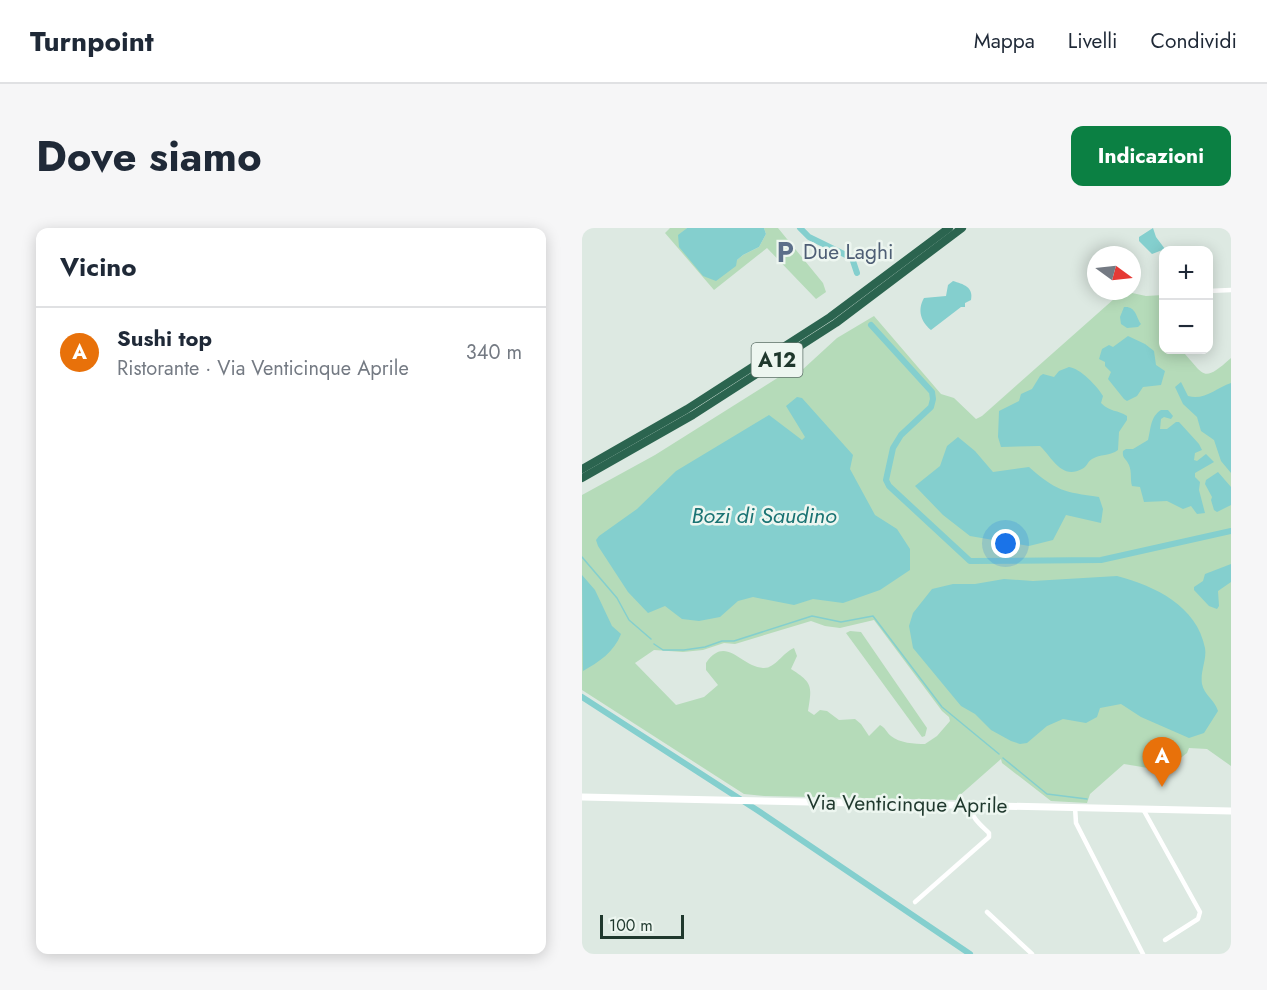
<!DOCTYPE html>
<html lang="it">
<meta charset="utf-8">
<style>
body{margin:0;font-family:Jost,sans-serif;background:#f6f6f7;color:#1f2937}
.controls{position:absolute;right:18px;top:18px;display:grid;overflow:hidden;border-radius:12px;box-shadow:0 3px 15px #0003}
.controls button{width:54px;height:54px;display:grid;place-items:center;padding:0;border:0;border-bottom:2px solid #e0e1e3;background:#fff;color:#1f2937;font:30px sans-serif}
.compass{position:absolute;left:505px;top:18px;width:54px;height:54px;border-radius:50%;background:#fff;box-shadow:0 3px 15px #0003;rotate:105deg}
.scale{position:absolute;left:18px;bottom:15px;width:84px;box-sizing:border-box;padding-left:6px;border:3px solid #1f382d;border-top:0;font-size:16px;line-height:21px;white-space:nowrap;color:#1f382d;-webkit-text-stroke:4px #edf6f0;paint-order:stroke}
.you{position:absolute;left:424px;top:316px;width:21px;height:21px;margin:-15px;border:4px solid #fff;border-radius:50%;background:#1a73e8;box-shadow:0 0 0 9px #1a73e833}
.badge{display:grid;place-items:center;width:39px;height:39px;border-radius:50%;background:#0b8043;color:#fff;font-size:20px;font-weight:700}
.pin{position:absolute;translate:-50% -50px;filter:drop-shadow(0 2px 3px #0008)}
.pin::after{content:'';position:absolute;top:32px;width:21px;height:18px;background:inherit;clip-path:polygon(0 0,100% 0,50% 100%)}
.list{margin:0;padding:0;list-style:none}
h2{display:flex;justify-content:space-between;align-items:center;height:78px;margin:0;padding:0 24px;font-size:26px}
h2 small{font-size:20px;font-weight:400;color:#747a83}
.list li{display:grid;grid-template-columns:39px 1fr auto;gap:18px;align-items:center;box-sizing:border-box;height:90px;padding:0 24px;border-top:2px solid #e0e1e3}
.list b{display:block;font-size:22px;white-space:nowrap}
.list p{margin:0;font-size:20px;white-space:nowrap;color:#747a83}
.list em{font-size:20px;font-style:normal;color:#747a83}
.map{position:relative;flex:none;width:649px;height:726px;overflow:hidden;border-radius:12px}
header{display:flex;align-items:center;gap:36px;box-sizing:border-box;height:84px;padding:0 30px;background:#fff;border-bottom:2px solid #e0e1e3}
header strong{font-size:28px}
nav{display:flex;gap:33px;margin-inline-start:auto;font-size:21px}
.intro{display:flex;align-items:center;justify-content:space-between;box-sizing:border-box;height:144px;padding:0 36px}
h1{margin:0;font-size:42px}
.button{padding:15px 27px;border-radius:12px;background:#0b8043;color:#fff;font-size:21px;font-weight:700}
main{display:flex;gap:36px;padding:0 36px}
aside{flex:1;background:#fff;border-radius:12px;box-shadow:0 3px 15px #0003}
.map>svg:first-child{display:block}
.green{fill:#b5dbb9;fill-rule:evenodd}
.water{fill:#84cfce}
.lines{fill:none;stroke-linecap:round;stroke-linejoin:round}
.stream{stroke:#84cfce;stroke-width:1.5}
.canal{stroke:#84cfce;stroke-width:6}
.street{stroke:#fff;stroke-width:4.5}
.secondary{stroke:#fff;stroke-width:7}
.highway{stroke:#2b644f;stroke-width:8}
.labels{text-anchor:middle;stroke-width:5;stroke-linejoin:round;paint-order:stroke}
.shield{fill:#edf6f0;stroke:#5d7168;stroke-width:1.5}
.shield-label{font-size:20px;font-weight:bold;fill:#1f382d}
.service-label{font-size:21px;fill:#4e5e75;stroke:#edf6f0;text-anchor:start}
.street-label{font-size:21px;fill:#1f382d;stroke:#edf6f0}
.water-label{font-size:22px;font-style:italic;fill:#1a7373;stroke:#edf6f0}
</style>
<header>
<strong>Turnpoint</strong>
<nav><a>Mappa</a><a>Livelli</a><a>Condividi</a></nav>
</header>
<div class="intro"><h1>Dove siamo</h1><a class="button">Indicazioni</a></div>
<main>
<aside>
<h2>Vicino<small></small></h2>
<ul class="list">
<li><span class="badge" style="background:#e8710a">A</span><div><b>Sushi top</b><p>Ristorante · Via Venticinque Aprile</p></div><em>340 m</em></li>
</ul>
</aside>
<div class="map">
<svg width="649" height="726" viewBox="0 0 649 726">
<rect width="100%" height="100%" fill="#dde9e2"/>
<!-- green -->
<g class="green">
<polygon points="88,0 105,0 97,7 155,32 161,27 177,19 184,6 182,0 196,0 241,55 244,64 234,71 185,20 132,62 83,5"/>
<path d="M 541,63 L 564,68 L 581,67 L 582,122 L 599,122 C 623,146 619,157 649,130 L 649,538 L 625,521 L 607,520 L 605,525 L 596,532 L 590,544 L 542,536 L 508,566 L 505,575 L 469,573 L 420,535 L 419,531 L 377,568 L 377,572 L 182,568 L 162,566 L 0,462 L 0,267 L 73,227 L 216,137 L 219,143 L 255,110 L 292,88 L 359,166 L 372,170 L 394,191 L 400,188 ZM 292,392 L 360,483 L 367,489 L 368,493 L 355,508 L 343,516 C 333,516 317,515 309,508 C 304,504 304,500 298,497 L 287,508 L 279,496 L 273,491 L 257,492 L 245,483 L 238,482 L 232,487 L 226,483 C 230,458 231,455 209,441 L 215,428 L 212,420 C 200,425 193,441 181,440 C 159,439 144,406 124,435 L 124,442 L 136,457 L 122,469 L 94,477 L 53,435 L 72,422 L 101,424 L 121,422 L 142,415 L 153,416 L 229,393 L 243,398 L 258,400 Z"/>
<polygon points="268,403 279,404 345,500 343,508 340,509 264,405"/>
</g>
<!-- water -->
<g class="water">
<polygon points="105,0 182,0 184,6 177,19 161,27 155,32 154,38 134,53 121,48 97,19 96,7"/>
<polygon points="571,0 574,9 583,21 570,26 557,13 557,9"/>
<path d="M 371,53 C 381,56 392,59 389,72 L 383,75 L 383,79 L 379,79 L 349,102 C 339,94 335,82 342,70 L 364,68 L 366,57 Z"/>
<path d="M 542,79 C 554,78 554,89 559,96 L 556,99 L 545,100 L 539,96 L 538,89 Z"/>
<polygon points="546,108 563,116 572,123 574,137 583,143 579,157 561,159 555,168 545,173 542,171 526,151 529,144 523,138 523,134 517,131 520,121 527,117 531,119"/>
<path d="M 487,139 C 498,140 516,159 521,168 L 519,175 C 528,184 536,182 545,188 L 545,192 L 537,204 L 536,222 C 528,228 518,226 510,231 C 505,234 505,239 500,241 C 479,252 470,229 458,218 L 419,219 L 416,209 L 417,183 L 437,173 L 439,166 L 450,161 L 458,148 L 461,146 L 472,149 L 477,143 Z"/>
<path d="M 599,154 L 606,168 C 622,173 634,160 649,155 L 649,245 L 639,233 L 632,212 L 619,203 L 615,189 L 601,176 L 593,159 Z"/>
<polygon points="215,169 220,170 271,227 268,241 293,287 315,301 328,321 328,342 298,362 261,375 231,371 212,377 171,369 156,373 138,389 117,393 100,391 83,378 66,385 46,364 16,318 14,312 17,308 55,281 94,243 187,187 220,212 223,209 204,178"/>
<path d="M 579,182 L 586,182 L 591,188 L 589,191 L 582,189 L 579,191 L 578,201 L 585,201 L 594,194 L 597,194 L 617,216 L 620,222 L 613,225 L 612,232 L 615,233 L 624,226 L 632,234 L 613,245 L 613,249 L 618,254 L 617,262 L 623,285 L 615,286 L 609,278 L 601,281 L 585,273 L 562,274 L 558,259 L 550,258 C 548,251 550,244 547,237 C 544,230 540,231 541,223 L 544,221 L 551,221 L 566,212 C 569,201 568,189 579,182 Z"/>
<path d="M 376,209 L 393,223 L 411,244 L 447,239 C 474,263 482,264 517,269 L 521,281 L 519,295 L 484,287 L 471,312 L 447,318 L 388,308 L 361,287 L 333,258 L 358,238 L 365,218 Z"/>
<polygon points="636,244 649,259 649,277 635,284 632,282 629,272 630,269 623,256 624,252"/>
<polygon points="649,336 649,354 636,363 637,378 635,381 627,378 612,362 612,359 621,353 623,346"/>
<path d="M 0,347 L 13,362 L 30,398 L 39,406 C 32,424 17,434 1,443 Z"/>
<path d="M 535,348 C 573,358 615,378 623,420 C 625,432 618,443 620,456 C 622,467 633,472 636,483 L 622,505 L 607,510 L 559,489 L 539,476 L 518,480 L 515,489 L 504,495 L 481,491 L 465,498 L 445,515 L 438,516 L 429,513 L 409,502 L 393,486 L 379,478 L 374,472 L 331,420 L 327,398 L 331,385 L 350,361 L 371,356 L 393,356 L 422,351 L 451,353 Z"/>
</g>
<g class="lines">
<!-- stream -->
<g class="stream">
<polyline points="0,329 35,370 47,392 69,411"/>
<polyline points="72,416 81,422 102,422 123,419 140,413 152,413 230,388 259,394 291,388 360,479 417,526"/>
<polyline points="421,530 465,566 505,571"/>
</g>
<!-- canal -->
<g class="canal">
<polyline points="218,0 227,9 270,30 275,45"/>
<polyline points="289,97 350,164 351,171 349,179 319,207 311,220 304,252 307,258 388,333 519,332 649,303"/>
<polyline points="0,469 175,582 388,726"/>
</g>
<!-- street -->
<g class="street">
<polyline points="626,63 649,62"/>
<polyline points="493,579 494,595 561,726"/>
<polyline points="561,581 618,684 616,691 583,712"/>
<path d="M 333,674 L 407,609 L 407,605 C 399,597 389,590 389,578"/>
<polyline points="405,684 450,726"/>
</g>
<!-- secondary -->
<polyline class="secondary" points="0,569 649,583"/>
<!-- highway -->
<g class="highway">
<polyline points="0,241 105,181 248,89 367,0"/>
<polyline points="0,250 111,187 254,95 380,0"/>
</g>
</g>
<!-- icons -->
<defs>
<g id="parking-bare" transform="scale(1.8)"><path d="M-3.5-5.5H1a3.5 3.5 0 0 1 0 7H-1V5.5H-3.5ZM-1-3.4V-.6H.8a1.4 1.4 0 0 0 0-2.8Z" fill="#5c6f8a" stroke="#edf6f0" stroke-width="2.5" paint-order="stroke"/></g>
</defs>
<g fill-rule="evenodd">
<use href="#parking-bare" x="203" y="24"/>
</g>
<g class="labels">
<!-- shield labels -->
<rect class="shield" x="169.5" y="115" width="51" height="34" rx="4.5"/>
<g class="shield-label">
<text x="195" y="139">A12</text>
</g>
<!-- service labels -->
<g class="service-label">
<text x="221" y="31">Due Laghi</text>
</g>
<!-- street labels -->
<g class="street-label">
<text transform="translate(325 576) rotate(1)" y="7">Via Venticinque Aprile</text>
</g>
<!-- water labels -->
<g class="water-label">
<text x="182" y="295">Bozi di Saudino</text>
</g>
</g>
</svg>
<div class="controls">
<button>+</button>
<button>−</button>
</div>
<svg class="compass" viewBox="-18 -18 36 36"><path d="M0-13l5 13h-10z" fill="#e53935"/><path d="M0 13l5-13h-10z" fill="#747a83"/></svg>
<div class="scale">100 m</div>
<div class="you"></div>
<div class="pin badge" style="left:580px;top:559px;background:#e8710a">A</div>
</div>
</main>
